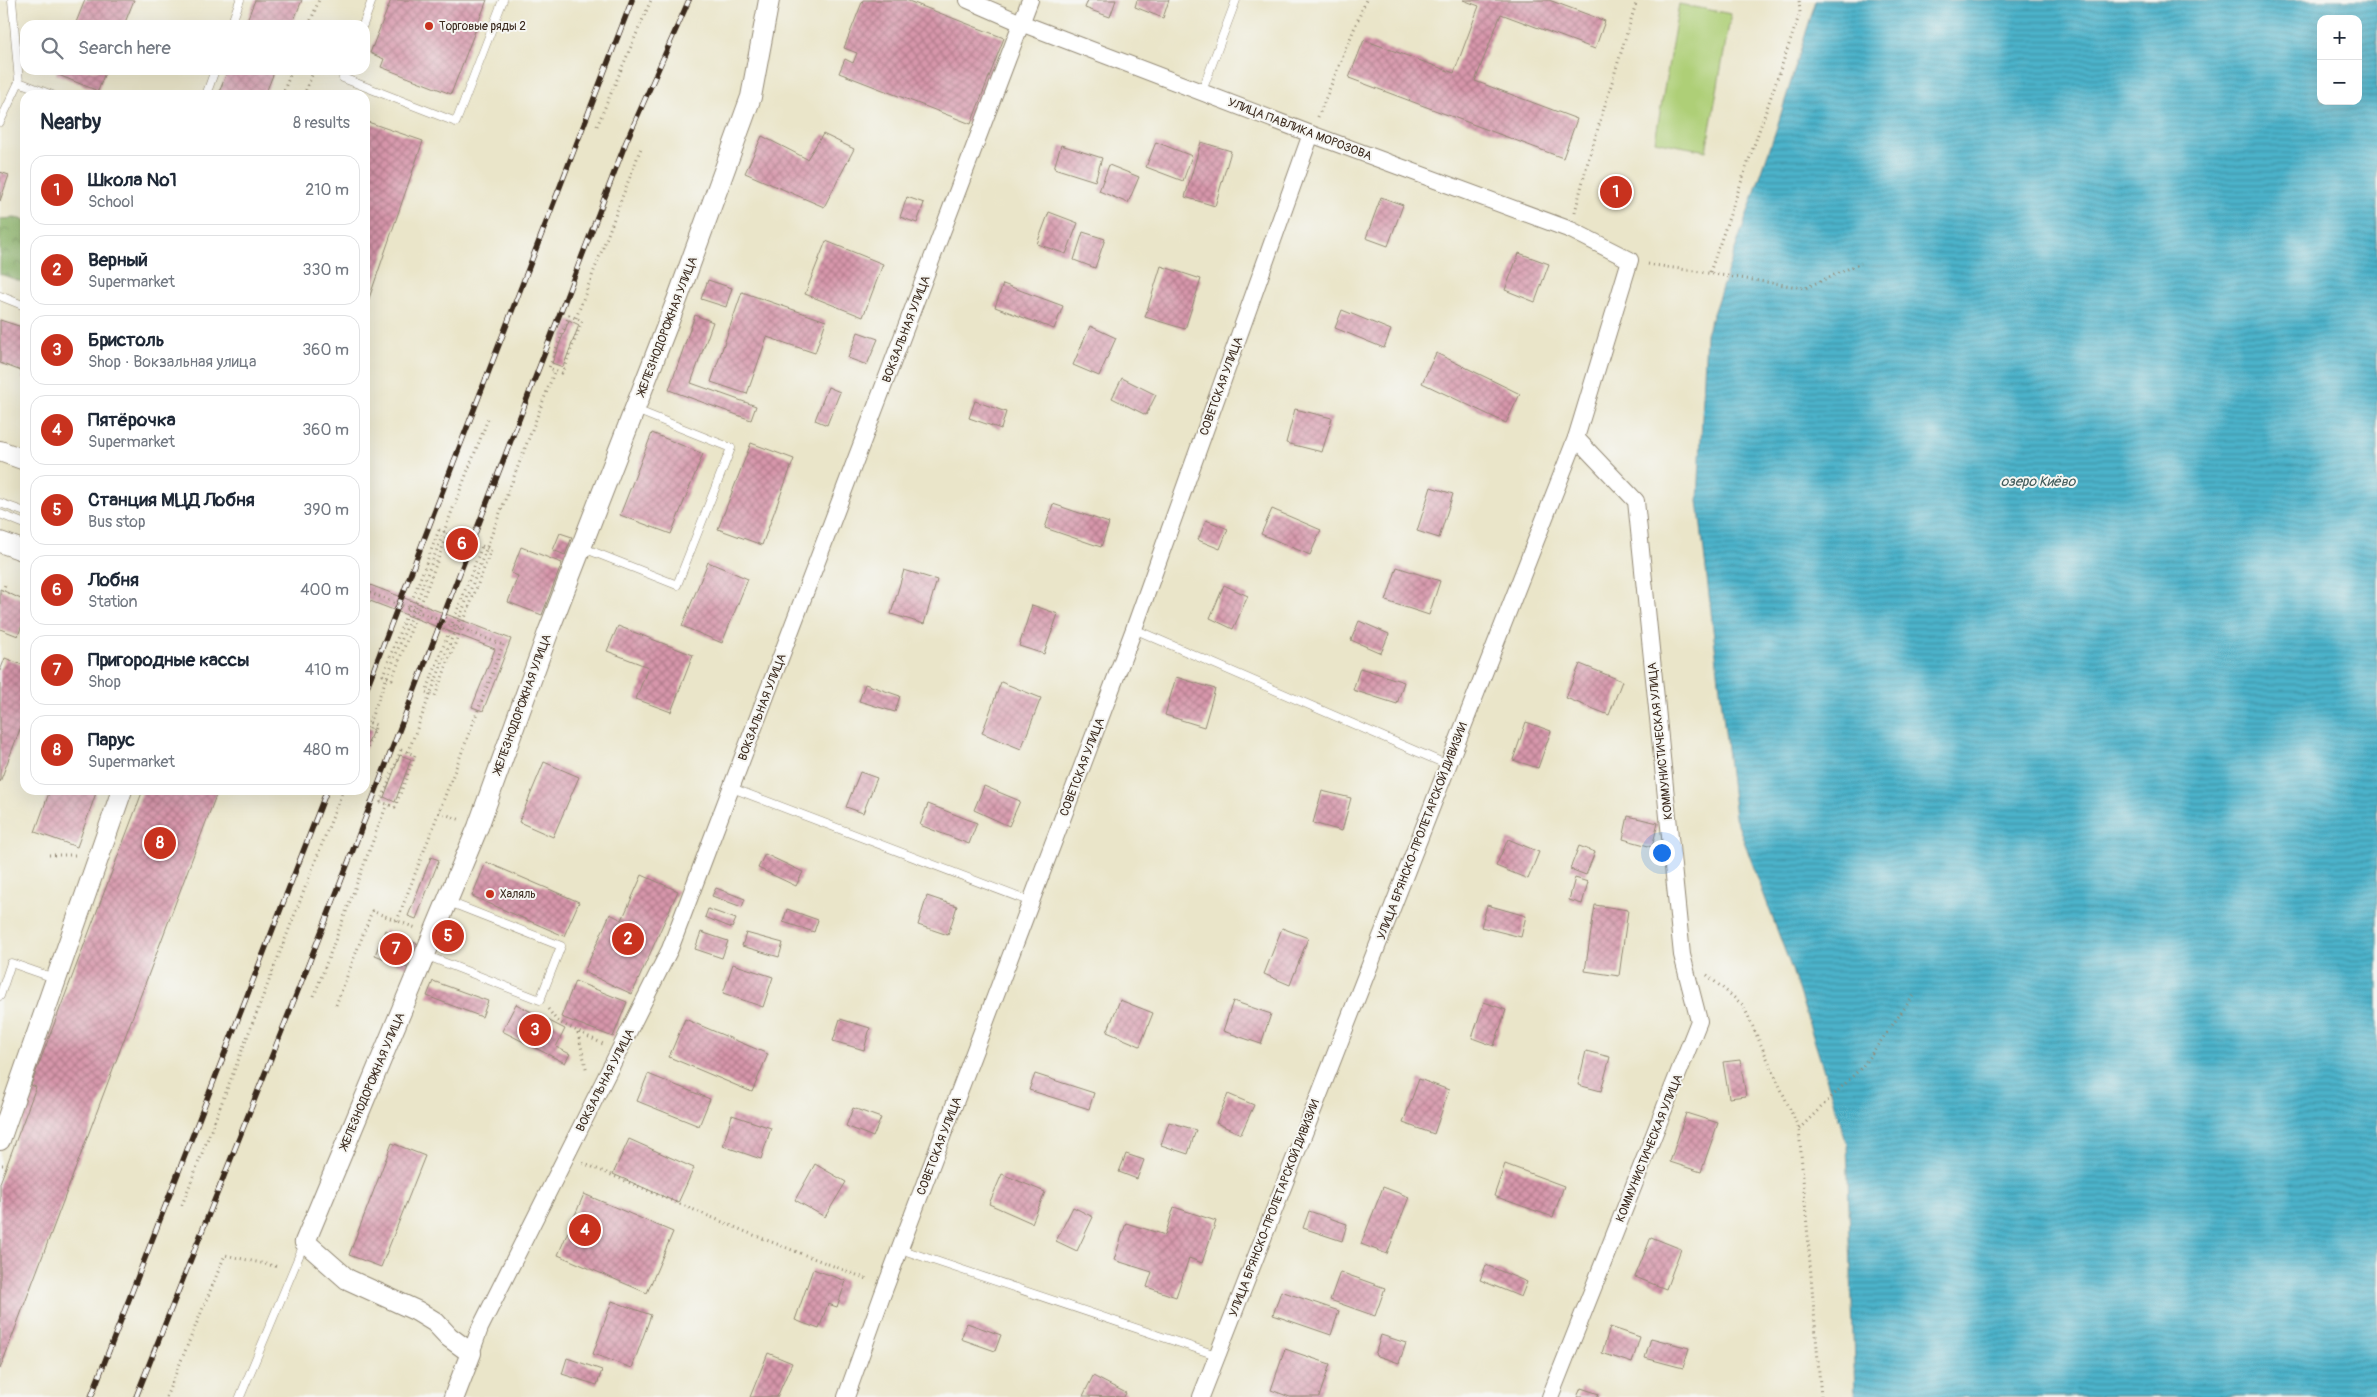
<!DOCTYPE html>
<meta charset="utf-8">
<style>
body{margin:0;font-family:Pangolin,sans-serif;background:#f2f2f3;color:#1f2937}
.controls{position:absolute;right:15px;top:15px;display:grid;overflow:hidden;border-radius:10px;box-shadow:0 5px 20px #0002}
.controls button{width:45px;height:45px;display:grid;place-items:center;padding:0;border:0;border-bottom:1px solid #e0e1e3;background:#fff;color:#1f2937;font:25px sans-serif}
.you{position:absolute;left:1661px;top:852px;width:18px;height:18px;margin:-12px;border:4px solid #fff;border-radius:50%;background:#1a73e8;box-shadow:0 0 0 8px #1a73e833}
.badge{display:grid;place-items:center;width:32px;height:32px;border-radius:50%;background:#c8321e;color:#fff;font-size:16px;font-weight:700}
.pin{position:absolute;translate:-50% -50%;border:2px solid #fff;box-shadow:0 1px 5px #0006}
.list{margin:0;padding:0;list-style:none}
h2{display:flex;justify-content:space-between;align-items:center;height:65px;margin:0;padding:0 20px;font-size:21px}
h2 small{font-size:16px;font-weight:400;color:#747a83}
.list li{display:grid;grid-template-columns:32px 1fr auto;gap:15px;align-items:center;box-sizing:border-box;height:70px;margin:0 10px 10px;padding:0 10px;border:1px solid #e0e1e3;border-radius:15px}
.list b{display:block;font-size:19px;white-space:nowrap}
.list p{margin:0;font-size:16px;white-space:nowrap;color:#747a83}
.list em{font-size:16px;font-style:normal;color:#747a83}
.icon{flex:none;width:28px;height:28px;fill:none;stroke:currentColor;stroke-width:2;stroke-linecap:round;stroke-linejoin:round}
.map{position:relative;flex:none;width:2377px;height:1397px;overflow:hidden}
.search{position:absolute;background:#fff;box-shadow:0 5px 20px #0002;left:20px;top:20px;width:350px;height:55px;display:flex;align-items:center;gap:12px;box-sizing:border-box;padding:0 18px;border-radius:15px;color:#747a83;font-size:19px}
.panel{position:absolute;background:#fff;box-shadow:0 5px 20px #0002;left:20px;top:90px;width:350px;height:705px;border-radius:15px}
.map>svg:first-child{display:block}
.forest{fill:url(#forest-crowns);stroke:#626e43}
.garden{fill:#aecf77;stroke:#747c4a}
.water{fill:url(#water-rules);stroke:#436e74;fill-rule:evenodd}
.building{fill:url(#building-cross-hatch)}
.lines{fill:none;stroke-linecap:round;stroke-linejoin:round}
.service-casing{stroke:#928874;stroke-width:9}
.minor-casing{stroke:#928874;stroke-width:18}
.tertiary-casing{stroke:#928874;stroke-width:22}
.path{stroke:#928874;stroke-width:3;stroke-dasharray:1 4;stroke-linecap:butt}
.service{stroke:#fff;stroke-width:8}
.minor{stroke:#fff;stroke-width:16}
.tertiary{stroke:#fff;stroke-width:20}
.rail-casing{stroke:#3b2a1e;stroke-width:5.5}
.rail{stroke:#f6f6f2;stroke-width:4;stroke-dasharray:11;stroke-linecap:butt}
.path-bridge{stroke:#928874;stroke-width:3;stroke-dasharray:1 4;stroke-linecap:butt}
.poi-dot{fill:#c8321e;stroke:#f6f6f2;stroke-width:2}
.labels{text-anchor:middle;stroke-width:4;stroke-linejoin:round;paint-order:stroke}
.poi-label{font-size:12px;fill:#3b2a1e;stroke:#f6f6f2;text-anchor:start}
.street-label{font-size:12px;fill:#3b2a1e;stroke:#f6f6f2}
.water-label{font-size:14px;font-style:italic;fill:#415a5a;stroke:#f6f6f2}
</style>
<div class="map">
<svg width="2377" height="1397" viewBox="0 0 2377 1397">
<defs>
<pattern id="forest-crowns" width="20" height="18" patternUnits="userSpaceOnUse" patternTransform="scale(1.25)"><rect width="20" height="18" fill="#8ab268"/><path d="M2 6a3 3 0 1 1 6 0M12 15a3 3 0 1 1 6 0" fill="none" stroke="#729155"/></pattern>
<pattern id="water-rules" width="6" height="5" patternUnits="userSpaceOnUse" patternTransform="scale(1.25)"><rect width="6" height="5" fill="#4bb2ca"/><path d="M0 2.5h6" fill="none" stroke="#4091a3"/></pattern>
<pattern id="building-cross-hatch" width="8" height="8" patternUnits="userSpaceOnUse" patternTransform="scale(1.25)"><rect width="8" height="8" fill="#d796ab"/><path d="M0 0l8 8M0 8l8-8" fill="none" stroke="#b07b8b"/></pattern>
</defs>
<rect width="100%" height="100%" fill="#f6f6f2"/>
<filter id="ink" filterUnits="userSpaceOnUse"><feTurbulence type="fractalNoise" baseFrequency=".02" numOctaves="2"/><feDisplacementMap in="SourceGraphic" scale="10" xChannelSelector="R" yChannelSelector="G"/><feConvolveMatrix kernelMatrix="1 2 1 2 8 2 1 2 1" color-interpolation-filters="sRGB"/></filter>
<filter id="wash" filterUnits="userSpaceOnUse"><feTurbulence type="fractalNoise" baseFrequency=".0096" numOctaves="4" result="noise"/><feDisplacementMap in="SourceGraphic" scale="20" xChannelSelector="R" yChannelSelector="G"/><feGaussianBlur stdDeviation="1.12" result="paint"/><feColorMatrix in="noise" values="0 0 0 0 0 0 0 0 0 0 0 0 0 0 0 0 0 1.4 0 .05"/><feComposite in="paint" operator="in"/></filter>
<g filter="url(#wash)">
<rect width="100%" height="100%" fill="#eae5c9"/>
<!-- forest -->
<polygon class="forest" points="15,218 25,220 25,283 0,274 0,219"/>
<!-- garden -->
<polygon class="garden" points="1679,4 1731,14 1706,151 1655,141"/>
<!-- water -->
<path class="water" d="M 1816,0 L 2377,0 L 2377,1397 L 1855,1397 L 1847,1144 L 1792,970 L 1735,817 L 1698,501 L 1706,334 L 1776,130 ZM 2321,19 L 2358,19 L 2358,101 L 2321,101 Z"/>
<g id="blocks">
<!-- building -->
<g class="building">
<polygon points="85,0 134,0 124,25 75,25"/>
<polygon points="255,0 302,0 292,25 245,25"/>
<polygon points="391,0 487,0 451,94 381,67 384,59 370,53"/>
<polygon points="863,0 906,0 1004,38 971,124 839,73 845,59 853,63 857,53 844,48"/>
<polygon points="1088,0 1116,0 1110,17 1085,8"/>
<polygon points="1137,0 1169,0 1163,18 1135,7"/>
<polygon points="1463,0 1549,0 1605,21 1595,49 1501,14 1475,81 1577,119 1563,158 1349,78 1364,40 1454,73 1479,6"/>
<polygon points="57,70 106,70 98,91 56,74"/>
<polygon points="228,70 275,70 265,95 218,95"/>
<polygon points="365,121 423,141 365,310"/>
<polygon points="823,134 854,149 824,207 745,173 762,136 807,159"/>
<polygon points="1156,142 1192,156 1183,181 1146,167"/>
<polygon points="1201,142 1231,151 1215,206 1185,197"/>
<polygon points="1061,145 1102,158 1095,181 1054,168"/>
<polygon points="1109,165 1139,177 1128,203 1099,191"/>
<polygon points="0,172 9,175 0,201"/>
<polygon points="907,197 924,203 917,223 900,217"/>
<polygon points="1381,197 1403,205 1388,246 1366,238"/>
<polygon points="1049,212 1078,223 1066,254 1037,244"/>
<polygon points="1083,232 1105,239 1095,268 1074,260"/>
<polygon points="826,241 883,264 863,317 805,294"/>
<polygon points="1519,253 1549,264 1535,302 1505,290"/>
<polygon points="1161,266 1201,279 1185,329 1145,317"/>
<polygon points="708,280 732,288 726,307 701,299"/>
<polygon points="1003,284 1063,306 1054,329 995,307"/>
<polygon points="742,292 826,321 815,353 767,337 747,394 711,382"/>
<polygon points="1342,310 1391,330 1384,348 1335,328"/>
<polygon points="695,315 713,322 691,383 756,406 751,420 669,390"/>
<polygon points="0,320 25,328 25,380 22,379 24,372 0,363"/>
<polygon points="569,320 579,325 563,367 552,363"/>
<polygon points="1090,326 1116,338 1099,376 1073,365"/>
<polygon points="858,332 878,339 867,365 848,358"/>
<polygon points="1436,353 1520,394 1506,423 1422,383"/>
<polygon points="1122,378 1156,395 1146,415 1112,398"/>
<polygon points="828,387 840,392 827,425 815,420"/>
<polygon points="975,401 1006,412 1001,429 969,418"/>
<polygon points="1295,409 1332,418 1322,452 1286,443"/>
<polygon points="652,433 703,454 671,534 620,515"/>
<polygon points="751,443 794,459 762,545 718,529"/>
<polygon points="1431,487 1453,494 1439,538 1417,531"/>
<polygon points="1053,504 1109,523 1101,547 1045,528"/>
<polygon points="1272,509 1321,530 1310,555 1261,534"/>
<polygon points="1206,520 1228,529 1220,549 1198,540"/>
<polygon points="560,533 572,537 565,555 553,550"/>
<polygon points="521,547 562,563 542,615 508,602 518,576 511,573"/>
<polygon points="708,562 748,579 722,643 682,626"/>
<polygon points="1397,567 1440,581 1429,615 1386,601"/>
<polygon points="904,570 937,580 924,624 891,614"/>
<polygon points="365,583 511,639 483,711 472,707 495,649 365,599"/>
<polygon points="1224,585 1248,596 1233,629 1210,618"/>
<polygon points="0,589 25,601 25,617 18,636 0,629"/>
<polygon points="1032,605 1058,614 1044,654 1019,646"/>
<polygon points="1359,621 1389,634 1381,653 1351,640"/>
<polygon points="618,626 693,655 671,712 636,699 648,667 607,651"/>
<polygon points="5,658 25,666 25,716 0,782 0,671"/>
<polygon points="1580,664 1622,681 1609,715 1566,698"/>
<polygon points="1360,668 1404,682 1397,704 1353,690"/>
<polygon points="1176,677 1215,689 1204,727 1165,715"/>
<polygon points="1001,682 1041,698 1021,749 982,733"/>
<polygon points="865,684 900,696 895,712 859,701"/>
<polygon points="1526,722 1551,731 1538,768 1513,760"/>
<polygon points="365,727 373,730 365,750"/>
<polygon points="400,755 411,759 395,802 384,797"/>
<polygon points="544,762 579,777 553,837 519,822"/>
<polygon points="860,772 877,778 863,813 846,807"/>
<polygon points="984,786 1020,801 1009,826 974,810"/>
<polygon points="50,790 86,790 96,793 77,847 35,832"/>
<polygon points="143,790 218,790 0,1369 0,1183 36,1087 31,1085"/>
<polygon points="1322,791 1351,798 1342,831 1313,823"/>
<polygon points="928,804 977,823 969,844 920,825"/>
<polygon points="1628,816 1658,823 1652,847 1623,839"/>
<polygon points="1508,839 1539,852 1528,879 1496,866"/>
<polygon points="1579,846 1595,852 1586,875 1570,869"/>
<polygon points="765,854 803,872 796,886 758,868"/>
<polygon points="431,857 439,860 416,919 408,916"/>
<polygon points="486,862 579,902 564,936 472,896"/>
<polygon points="642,875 678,891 632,994 584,972 610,914 622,920"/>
<polygon points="1575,878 1588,882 1582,904 1569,900"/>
<polygon points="716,888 745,899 742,907 712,896"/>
<polygon points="927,896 957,906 948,935 918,925"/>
<polygon points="1487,905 1526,916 1521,937 1481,927"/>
<polygon points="1595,905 1628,910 1619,976 1585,971"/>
<polygon points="708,909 736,919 732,928 705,917"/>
<polygon points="787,909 818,920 814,932 783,922"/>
<polygon points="455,924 461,926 455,940 450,938"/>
<polygon points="1282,928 1308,938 1290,985 1264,974"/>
<polygon points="385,930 418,944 408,968 375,955"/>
<polygon points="701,932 728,941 722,958 695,949"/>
<polygon points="746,933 783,943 779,957 742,946"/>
<polygon points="733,964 773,977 763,1007 723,993"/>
<polygon points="433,981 488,1001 482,1017 427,996"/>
<polygon points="575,981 627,1002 613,1037 561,1017"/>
<polygon points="1120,1000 1153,1013 1140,1046 1107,1032"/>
<polygon points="1233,1001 1271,1014 1261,1044 1223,1031"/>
<polygon points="1484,1002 1506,1010 1494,1046 1472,1038"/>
<polygon points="516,1004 565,1029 556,1047 570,1054 565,1063 502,1031"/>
<polygon points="685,1019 768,1054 752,1092 669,1057"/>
<polygon points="840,1019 870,1028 864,1050 833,1041"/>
<polygon points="1586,1051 1610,1057 1601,1091 1578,1085"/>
<polygon points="1740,1060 1746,1096 1729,1098 1723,1062"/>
<polygon points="648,1074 710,1099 699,1126 637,1101"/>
<polygon points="1035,1074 1094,1093 1089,1109 1029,1090"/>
<polygon points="1419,1079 1449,1090 1434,1134 1403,1123"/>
<polygon points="1228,1094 1254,1105 1241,1134 1216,1123"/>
<polygon points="853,1108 881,1118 873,1137 846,1126"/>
<polygon points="1686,1113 1718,1123 1701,1172 1670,1162"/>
<polygon points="732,1115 771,1128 761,1159 723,1146"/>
<polygon points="1169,1122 1196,1130 1188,1154 1161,1145"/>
<polygon points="629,1139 694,1168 678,1203 613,1174"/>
<polygon points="392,1143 425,1156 381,1267 349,1255"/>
<polygon points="1126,1154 1144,1160 1137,1179 1119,1172"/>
<polygon points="815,1164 846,1182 825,1217 795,1200"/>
<polygon points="1505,1164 1564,1186 1553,1217 1494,1196"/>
<polygon points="1002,1174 1045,1192 1032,1223 989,1204"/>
<polygon points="1383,1187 1409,1197 1387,1254 1361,1244"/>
<polygon points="584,1194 673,1232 647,1293 558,1255"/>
<polygon points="1073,1207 1093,1217 1077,1251 1056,1241"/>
<polygon points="1174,1207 1216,1221 1202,1263 1189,1258 1176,1297 1147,1287 1152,1272 1114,1260 1126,1223 1165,1235"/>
<polygon points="1309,1211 1347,1224 1342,1241 1303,1228"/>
<polygon points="1651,1237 1681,1249 1666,1289 1635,1277"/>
<polygon points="1486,1265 1527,1282 1521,1297 1480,1280"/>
<polygon points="813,1269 846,1281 837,1307 828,1304 819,1329 795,1320"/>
<polygon points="1340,1272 1385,1288 1375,1316 1330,1300"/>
<polygon points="1281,1291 1339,1311 1331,1335 1273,1315"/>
<polygon points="612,1301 651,1315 632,1368 593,1354"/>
<polygon points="967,1323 1001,1335 995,1351 961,1339"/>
<polygon points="1610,1327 1640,1337 1632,1363 1602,1353"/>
<polygon points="1381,1335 1406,1343 1399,1363 1375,1355"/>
<polygon points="1651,1338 1689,1348 1683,1368 1645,1358"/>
<polygon points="1285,1349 1330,1364 1319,1397 1290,1397 1271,1390"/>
<polygon points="768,1353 792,1363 777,1397 750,1397"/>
<polygon points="567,1358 602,1370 597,1385 562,1374"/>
<polygon points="1093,1376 1126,1393 1124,1397 1083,1396"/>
<polygon points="1581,1388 1599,1394 1598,1397 1577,1397"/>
</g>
</g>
</g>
<g filter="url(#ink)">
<use href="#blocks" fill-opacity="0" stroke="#928874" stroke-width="1"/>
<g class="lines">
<!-- service casing -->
<g class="service-casing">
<g id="service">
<polyline points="12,0 19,82 52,95"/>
<polyline points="231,25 240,0"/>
<polyline points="363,25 372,0"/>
<polyline points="346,70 343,78 456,122 503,0"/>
<polyline points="1202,91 1236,0"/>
<polyline points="206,95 215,70"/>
<polyline points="0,122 19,82"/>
<polyline points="0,296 25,306"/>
<polyline points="0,503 25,512"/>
<polyline points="0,514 25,524"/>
<polyline points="581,547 677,585 731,448 636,410"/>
<polyline points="1134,629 1448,765"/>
<polyline points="732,788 1031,902"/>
<polyline points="425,955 540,1000 561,946 449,902"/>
<polyline points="0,996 11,963 54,978"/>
<polyline points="900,1249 1216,1355"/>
<polyline points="240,1397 304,1244"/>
</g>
</g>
<!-- minor casing -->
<g class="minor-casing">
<g id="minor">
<polyline points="968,0 1021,23 1311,134 1571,230 1630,260 1576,438 1201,1397"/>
<polyline points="471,1353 480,1328 670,949 1030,0"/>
<polyline points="846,1397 882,1296 1134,629 1311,134"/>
<polyline points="1550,1397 1699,1021 1682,955 1636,501 1576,438"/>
</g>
</g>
<!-- tertiary casing -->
<g class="tertiary-casing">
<g id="tertiary">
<polyline points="0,451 25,460"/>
<polyline points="0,542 25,551"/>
<polyline points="0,1140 122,790"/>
<polyline points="454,1397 471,1353 449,1337 435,1322 417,1311 347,1279 305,1242 478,827 549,630 677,300 751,97 769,0"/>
</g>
</g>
<!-- path -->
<g class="path">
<polyline points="309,25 319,0"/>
<polyline points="322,70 331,73"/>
<polyline points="282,95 292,70"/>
<polyline points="304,95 314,70"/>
<polyline points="1318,117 1366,0"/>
<polyline points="597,126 651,0"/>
<polyline points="1575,212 1588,161 1637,0"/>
<polyline points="1648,264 1805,288 1861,263"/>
<polyline points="1710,272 1800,13 1799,0"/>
<polygon points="569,315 582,321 562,373 549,368"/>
<polyline points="576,318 641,148"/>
<polygon points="439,530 448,533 392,679 383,675"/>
<polygon points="482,546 491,550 435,696 426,692"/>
<polyline points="3,591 6,582"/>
<polyline points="365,721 376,725 365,754"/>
<polyline points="369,723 488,419"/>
<polygon points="401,750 415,755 395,807 381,802"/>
<polyline points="408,752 555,370"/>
<polyline points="439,812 461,820"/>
<polyline points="49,855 78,855"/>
<polyline points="397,921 503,645"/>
<polyline points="1707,975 1743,1005 1799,1129 1821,1397"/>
<polyline points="314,996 387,804"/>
<polyline points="336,1005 372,911 416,928"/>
<polyline points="548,1009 557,1021 603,1044"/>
<polyline points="578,1033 587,1072"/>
<polyline points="1799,1129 1862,1067 1914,995"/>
<polyline points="583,1163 751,1234 867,1279"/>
<polyline points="2,1165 4,1165"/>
<polyline points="182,1205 343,790"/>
<polyline points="166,1397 225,1255 279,1267"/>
</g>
<!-- service -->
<use href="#service" class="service"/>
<!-- minor -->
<use href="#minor" class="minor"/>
<!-- tertiary -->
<use href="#tertiary" class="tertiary"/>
<!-- rail casing -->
<g class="rail-casing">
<g id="rail">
<polyline points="365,692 632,0"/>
<polyline points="91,1397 327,790"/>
<polyline points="136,1397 326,920 626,142 689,0"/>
</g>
</g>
<!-- rail -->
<use href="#rail" class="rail"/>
<!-- path-bridge -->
<polyline class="path-bridge" points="365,591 503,645"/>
</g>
</g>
<!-- markers -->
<g class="poi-dot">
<circle cx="429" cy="26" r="5"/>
<circle cx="490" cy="894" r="5"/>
</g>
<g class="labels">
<!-- poi labels -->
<g class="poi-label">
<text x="439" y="30">Торговые ряды 2</text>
<text x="500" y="898">Халяль</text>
</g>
<!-- street labels -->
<g class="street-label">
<text transform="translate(1300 129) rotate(21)" y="4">УЛИЦА ПАВЛИКА МОРОЗОВА</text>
<text transform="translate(667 326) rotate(-69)" y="4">ЖЕЛЕЗНОДОРОЖНАЯ УЛИЦА</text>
<text transform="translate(906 329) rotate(-69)" y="4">ВОКЗАЛЬНАЯ УЛИЦА</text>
<text transform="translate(1221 386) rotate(-70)" y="4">СОВЕТСКАЯ УЛИЦА</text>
<text transform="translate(522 704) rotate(-70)" y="4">ЖЕЛЕЗНОДОРОЖНАЯ УЛИЦА</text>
<text transform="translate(762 707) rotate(-69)" y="4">ВОКЗАЛЬНАЯ УЛИЦА</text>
<text transform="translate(1660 741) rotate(-96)" y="4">КОММУНИСТИЧЕСКАЯ УЛИЦА</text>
<text transform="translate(1082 767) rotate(-69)" y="4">СОВЕТСКАЯ УЛИЦА</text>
<text transform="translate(1422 831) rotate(-69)" y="4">УЛИЦА БРЯНСКО-ПРОЛЕТАРСКОЙ ДИВИЗИИ</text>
<text transform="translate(605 1080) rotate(-63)" y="4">ВОКЗАЛЬНАЯ УЛИЦА</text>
<text transform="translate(372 1081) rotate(-67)" y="4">ЖЕЛЕЗНОДОРОЖНАЯ УЛИЦА</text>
<text transform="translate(939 1146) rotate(-69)" y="4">СОВЕТСКАЯ УЛИЦА</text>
<text transform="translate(1649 1148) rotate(-68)" y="4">КОММУНИСТИЧЕСКАЯ УЛИЦА</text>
<text transform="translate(1274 1208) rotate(-69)" y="4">УЛИЦА БРЯНСКО-ПРОЛЕТАРСКОЙ ДИВИЗИИ</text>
</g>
<!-- water labels -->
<g class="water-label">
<text x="2038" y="486">озеро Киёво</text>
</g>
</g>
</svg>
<div class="controls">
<button>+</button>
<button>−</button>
</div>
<div class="you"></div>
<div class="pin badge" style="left:1616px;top:192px">1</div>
<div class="pin badge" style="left:628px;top:939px">2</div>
<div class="pin badge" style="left:535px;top:1030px">3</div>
<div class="pin badge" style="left:585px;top:1230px">4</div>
<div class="pin badge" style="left:448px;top:936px">5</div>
<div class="pin badge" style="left:462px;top:544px">6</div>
<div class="pin badge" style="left:396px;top:949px">7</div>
<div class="pin badge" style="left:160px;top:843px">8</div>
<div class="search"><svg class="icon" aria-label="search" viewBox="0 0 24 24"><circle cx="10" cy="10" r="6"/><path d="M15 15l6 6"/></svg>Search here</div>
<section class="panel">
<h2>Nearby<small>8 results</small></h2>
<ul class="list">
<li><span class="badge">1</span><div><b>Школа №1</b><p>School</p></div><em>210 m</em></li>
<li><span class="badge">2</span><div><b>Верный</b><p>Supermarket</p></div><em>330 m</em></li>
<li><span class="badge">3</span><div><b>Бристоль</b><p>Shop · Вокзальная улица</p></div><em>360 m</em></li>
<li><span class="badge">4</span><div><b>Пятёрочка</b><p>Supermarket</p></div><em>360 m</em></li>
<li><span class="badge">5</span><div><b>Станция МЦД Лобня</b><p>Bus stop</p></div><em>390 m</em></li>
<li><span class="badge">6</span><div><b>Лобня</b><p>Station</p></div><em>400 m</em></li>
<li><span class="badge">7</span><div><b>Пригородные кассы</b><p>Shop</p></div><em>410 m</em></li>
<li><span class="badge">8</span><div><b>Парус</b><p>Supermarket</p></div><em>480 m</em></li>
</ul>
</section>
</div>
